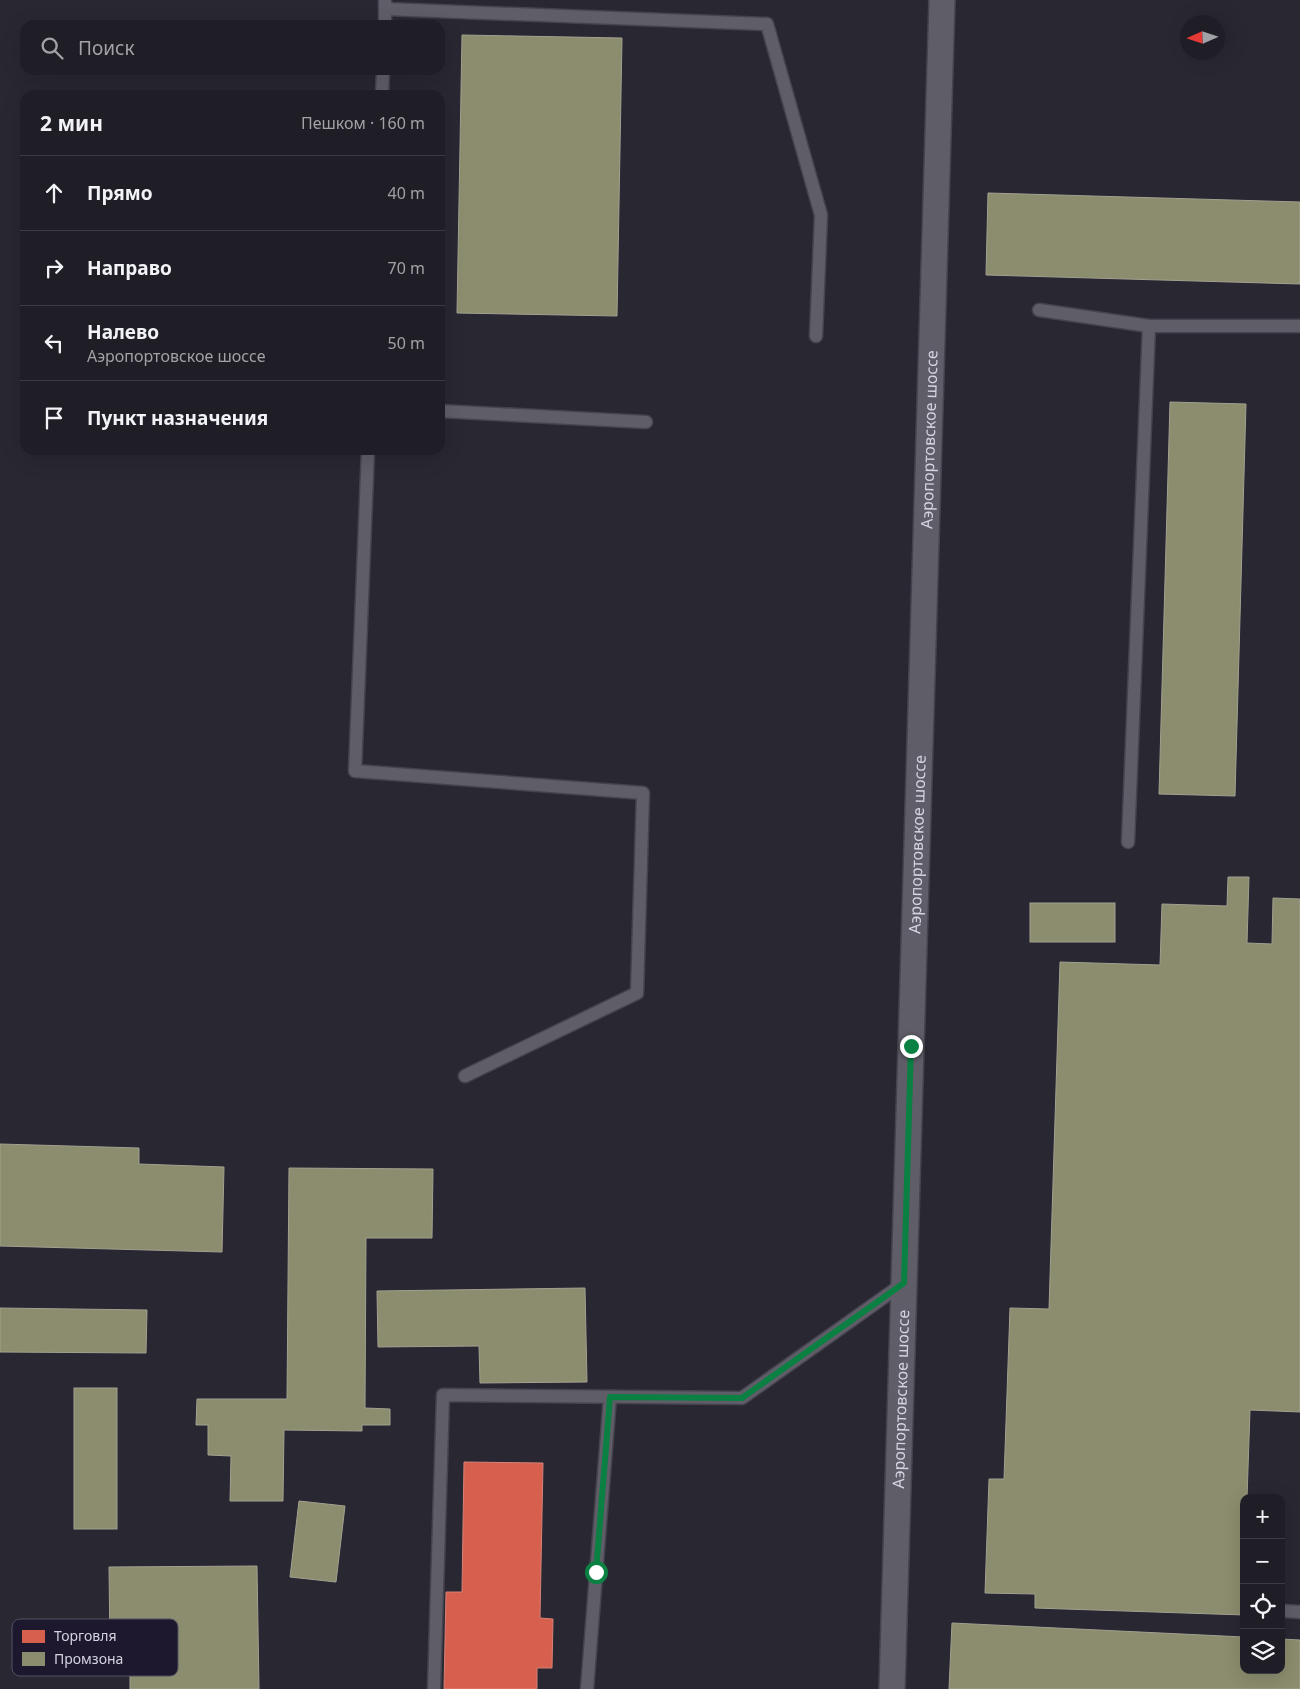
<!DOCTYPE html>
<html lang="ru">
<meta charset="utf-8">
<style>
body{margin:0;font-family:"Noto Sans",sans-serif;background:#27262e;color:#f1f3f6}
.controls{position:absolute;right:15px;bottom:15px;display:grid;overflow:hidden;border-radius:10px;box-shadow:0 5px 20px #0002}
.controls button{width:45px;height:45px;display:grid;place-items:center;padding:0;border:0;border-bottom:1px solid #3c3b43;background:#1f1d26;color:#f1f3f6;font:25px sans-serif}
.compass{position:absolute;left:1180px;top:15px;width:45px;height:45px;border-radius:50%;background:#1f1d26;box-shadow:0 5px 20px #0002;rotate:267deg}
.stop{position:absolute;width:15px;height:15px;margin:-11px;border:4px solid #0b8043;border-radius:50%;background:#fff}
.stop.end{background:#0b8043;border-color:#fff;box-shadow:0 1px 5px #0008}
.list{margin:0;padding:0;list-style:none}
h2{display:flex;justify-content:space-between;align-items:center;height:65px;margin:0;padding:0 20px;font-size:21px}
h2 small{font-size:16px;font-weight:400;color:#a1a2a7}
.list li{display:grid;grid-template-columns:32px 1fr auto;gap:15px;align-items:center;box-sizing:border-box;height:75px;padding:0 20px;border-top:1px solid #3c3b43}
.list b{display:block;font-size:19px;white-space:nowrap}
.list p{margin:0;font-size:16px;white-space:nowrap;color:#a1a2a7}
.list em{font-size:16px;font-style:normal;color:#a1a2a7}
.icon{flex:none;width:28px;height:28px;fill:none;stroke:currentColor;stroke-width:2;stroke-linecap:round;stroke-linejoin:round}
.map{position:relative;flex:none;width:1300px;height:1689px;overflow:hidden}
.search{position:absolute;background:#1f1d26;box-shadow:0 5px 20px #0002;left:20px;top:20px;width:425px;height:55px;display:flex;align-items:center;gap:12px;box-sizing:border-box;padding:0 18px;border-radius:15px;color:#a1a2a7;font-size:19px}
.panel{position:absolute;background:#1f1d26;box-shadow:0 5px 20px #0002;left:20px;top:90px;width:425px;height:365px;border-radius:15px}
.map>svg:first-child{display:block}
.shops{fill:#d6604d;stroke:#d68279}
.industry{fill:#8c8c6e;stroke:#a2a190}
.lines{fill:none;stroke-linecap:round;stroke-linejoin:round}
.service-casing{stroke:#45434e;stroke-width:15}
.minor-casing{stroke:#45434e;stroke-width:28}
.service{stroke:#5f5d67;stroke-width:12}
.minor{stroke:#5f5d67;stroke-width:25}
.route{stroke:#0b8043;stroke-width:6}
.labels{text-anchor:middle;stroke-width:5;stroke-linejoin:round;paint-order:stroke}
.street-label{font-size:16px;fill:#d5d3e1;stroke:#1d182d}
.key{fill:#1d182d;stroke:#545063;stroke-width:1}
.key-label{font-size:14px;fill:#d5d3e1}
</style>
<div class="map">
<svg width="1300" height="1689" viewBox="0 0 1300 1689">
<rect width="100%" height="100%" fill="#292732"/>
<!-- shops -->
<polygon class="shops" points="464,1462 543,1463 540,1618 553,1619 552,1668 537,1668 537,1689 444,1689 446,1592 462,1592"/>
<!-- industry -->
<g class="industry">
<polygon points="462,35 622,38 617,316 457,313"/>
<polygon points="988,193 1300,202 1300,284 986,275"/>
<polygon points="1170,402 1246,404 1235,796 1159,794"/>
<polygon points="1228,877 1249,877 1247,943 1272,944 1273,898 1300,899 1300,1412 1250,1410 1247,1498 1244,1498 1244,1615 1035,1608 1035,1594 985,1593 989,1479 1004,1479 1010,1308 1049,1309 1060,962 1160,965 1162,904 1227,906"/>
<rect x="1030" y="903" width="85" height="39"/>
<polygon points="0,1144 139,1148 139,1164 224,1167 222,1252 0,1246"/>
<polygon points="289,1168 433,1169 432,1238 366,1238 365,1408 390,1409 390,1425 362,1425 362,1431 284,1430 283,1501 230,1501 231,1456 208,1455 208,1425 196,1425 197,1399 287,1399"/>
<polygon points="585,1288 587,1382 480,1383 479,1346 378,1347 377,1291"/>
<polygon points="0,1308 147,1310 146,1353 0,1352"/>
<rect x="74" y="1388" width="43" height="141"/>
<polygon points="299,1501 345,1506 336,1582 290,1577"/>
<polygon points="257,1566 259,1689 130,1689 130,1649 110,1649 109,1567"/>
<polygon points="952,1623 1244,1637 1244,1670 1281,1670 1281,1639 1300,1640 1300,1689 949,1689"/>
</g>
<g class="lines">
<!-- service casing -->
<g class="service-casing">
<g id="service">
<polyline points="386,9 767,24 821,215 816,336"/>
<polyline points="385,25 385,0"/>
<polyline points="382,95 383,70"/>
<polyline points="1039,310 1149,326 1300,326"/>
<polyline points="440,411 646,422"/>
<polyline points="368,450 355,771 643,793 637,993 465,1076"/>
<polyline points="1128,842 1149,326"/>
<polyline points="1285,1611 1300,1612"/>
<polyline points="434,1689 443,1395 742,1398 904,1283"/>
<polyline points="587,1689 610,1397"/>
</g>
</g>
<!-- minor casing -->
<g class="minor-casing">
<g id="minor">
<path id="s1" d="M 892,1689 L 942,0"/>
</g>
</g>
<!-- service -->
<use href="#service" class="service"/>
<!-- minor -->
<use href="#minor" class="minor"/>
</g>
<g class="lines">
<!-- route -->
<polyline class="route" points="596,1572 610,1397 742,1398 904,1283 911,1046"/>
</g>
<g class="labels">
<!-- street labels -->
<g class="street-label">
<text dy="6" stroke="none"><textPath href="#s1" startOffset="1250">Аэропортовское шоссе</textPath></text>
<text dy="6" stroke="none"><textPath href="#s1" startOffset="845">Аэропортовское шоссе</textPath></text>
<text dy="6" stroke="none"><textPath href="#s1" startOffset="290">Аэропортовское шоссе</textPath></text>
</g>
</g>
<!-- legend -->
<rect x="12" y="1619" width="166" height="57" rx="8" class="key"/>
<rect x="22" y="1630" width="23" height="13" fill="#d6604d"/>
<rect x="22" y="1652" width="23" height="14" fill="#8c8c6e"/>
<g class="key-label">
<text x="54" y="1641">Торговля</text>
<text x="54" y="1664">Промзона</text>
</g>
</svg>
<div class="controls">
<button>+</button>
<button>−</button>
<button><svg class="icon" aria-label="locate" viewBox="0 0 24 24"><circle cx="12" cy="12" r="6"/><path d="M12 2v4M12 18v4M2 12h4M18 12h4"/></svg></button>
<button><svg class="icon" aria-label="layers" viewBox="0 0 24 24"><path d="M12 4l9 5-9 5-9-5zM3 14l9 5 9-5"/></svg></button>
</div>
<svg class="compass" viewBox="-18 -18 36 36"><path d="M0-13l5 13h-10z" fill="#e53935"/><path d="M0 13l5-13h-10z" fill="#a1a2a7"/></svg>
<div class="stop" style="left:596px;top:1572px"></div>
<div class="stop end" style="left:911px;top:1046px"></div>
<div class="search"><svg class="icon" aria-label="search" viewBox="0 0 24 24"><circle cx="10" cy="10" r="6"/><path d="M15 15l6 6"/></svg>Поиск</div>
<section class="panel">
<h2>2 мин<small>Пешком · 160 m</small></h2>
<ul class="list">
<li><svg class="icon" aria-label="ahead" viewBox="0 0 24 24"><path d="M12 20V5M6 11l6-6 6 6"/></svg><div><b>Прямо</b></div><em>40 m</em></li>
<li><svg class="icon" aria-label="right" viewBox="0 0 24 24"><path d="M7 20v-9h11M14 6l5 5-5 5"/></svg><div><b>Направо</b></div><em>70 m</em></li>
<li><svg class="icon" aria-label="left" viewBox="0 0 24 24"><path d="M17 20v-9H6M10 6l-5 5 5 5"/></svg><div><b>Налево</b><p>Аэропортовское шоссе</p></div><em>50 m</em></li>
<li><svg class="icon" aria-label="arrive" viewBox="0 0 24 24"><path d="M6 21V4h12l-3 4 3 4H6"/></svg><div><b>Пункт назначения</b></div></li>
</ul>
</section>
</div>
